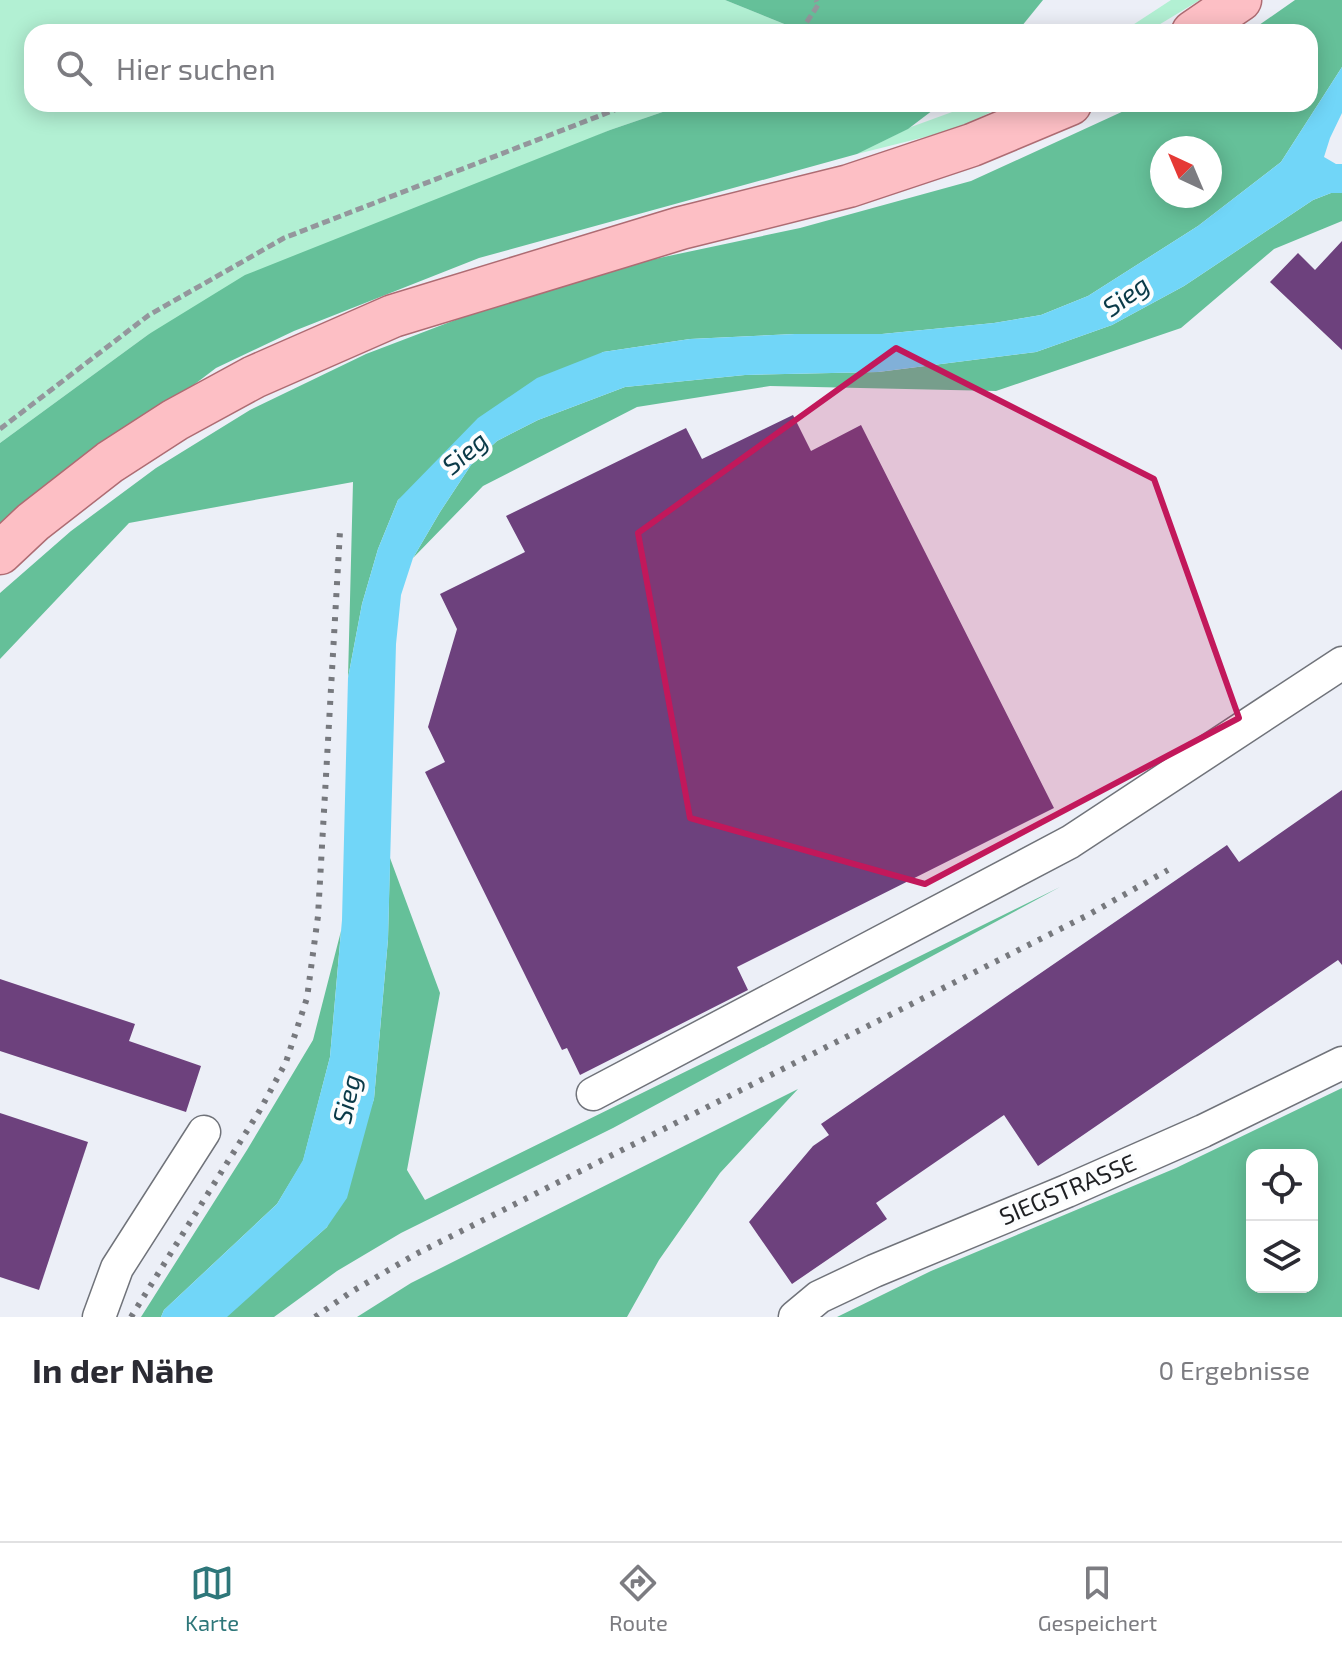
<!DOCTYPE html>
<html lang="de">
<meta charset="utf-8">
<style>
body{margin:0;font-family:"Exo 2",sans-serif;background:#f2f2f3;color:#2b2b33}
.controls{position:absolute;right:24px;bottom:24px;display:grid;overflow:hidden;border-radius:16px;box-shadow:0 4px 20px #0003}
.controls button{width:72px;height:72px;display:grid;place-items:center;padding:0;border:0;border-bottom:2px solid #e1e1e2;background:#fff;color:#2b2b33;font:40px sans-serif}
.compass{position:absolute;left:1150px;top:136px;width:72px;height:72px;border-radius:50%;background:#fff;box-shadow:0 4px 20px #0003;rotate:316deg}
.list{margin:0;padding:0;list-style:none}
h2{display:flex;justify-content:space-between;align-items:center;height:104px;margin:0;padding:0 32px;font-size:34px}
h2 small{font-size:26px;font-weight:400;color:#7c7c81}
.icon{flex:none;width:44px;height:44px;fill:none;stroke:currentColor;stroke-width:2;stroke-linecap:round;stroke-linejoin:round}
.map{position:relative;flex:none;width:1342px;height:1317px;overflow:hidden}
.search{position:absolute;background:#fff;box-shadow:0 4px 20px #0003;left:24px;right:24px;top:24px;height:88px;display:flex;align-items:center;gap:20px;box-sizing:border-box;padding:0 28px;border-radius:24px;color:#7c7c81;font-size:30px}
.sheet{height:224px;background:#fff}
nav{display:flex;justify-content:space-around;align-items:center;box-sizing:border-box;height:112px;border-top:2px solid #e1e1e2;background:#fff;font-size:22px;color:#7c7c81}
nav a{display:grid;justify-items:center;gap:4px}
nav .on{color:#2e777a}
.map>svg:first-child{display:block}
.green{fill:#b2f0d3}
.forest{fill:#65c099;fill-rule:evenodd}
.water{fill:#71d6f8}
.building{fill:#6d417d}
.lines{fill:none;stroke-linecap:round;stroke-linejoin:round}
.minor-casing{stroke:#70737a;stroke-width:35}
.major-casing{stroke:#ae6c73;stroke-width:45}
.path{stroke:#94969c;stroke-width:5;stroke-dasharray:8 4;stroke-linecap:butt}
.minor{stroke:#fff;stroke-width:32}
.major{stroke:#fdbfc5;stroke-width:42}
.rail{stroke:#77797e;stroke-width:6;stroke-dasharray:4 8;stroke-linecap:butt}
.marked{fill:#c2185b;fill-opacity:0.2;stroke:#c2185b;stroke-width:6;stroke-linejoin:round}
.labels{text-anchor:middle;stroke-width:8;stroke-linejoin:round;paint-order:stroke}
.street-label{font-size:24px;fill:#1e1f22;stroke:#fcfdfe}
.water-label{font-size:26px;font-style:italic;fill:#0a3a48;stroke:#fcfdfe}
</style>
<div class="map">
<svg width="1342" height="1317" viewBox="0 0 1342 1317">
<rect width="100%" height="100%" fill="#eceff7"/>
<!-- green -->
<g class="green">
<polygon points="0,0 725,0 804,32 32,32 32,104 686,104 610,130 149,334 0,443"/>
<polygon points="1171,0 1200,0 1147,32 1122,32"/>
<polygon points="974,104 1008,104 953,130 857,154 911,127"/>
</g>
<!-- forest -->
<g class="forest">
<polygon points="725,0 1043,0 1017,32 804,32"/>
<path d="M 1295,0 L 1342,0 L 1342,67 L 1281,162 L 1198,226 L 1088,296 L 1041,315 L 994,323 L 882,334 L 795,334 L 690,339 L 603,352 L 398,500 L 378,549 L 362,604 L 348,678 L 353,482 L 129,523 L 0,659 L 0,593 L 71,531 L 156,468 L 250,410 L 366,354 L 505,301 L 631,264 L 800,228 L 971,181 L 1139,104 L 1310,104 L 1310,32 L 1249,32 ZM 1162,148 L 1210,148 L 1210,196 L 1162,196 Z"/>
<polygon points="686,104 941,104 908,129 857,154 479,258 294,331 216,368 0,532 0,443 149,334 245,275 610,130"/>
<polygon points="1331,193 1342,193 1342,221 1274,249 1181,328 996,391 770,386 637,407 483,486 413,558 440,512 471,465 497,441 538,420 625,387 745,375 878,372 1036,352 1112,325 1184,286 1313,200"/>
<polygon points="390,858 440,993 407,1170 425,1200 1060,887 613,1128 401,1233 337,1271 274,1317 225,1317 327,1227 374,1099 388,939"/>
<polygon points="341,931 330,1057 303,1161 277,1204 164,1310 161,1317 141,1317 247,1150 313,1040"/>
<path d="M 1342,1088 L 1342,1317 L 837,1317 L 931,1271 L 1176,1168 ZM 1252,1155 L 1312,1155 L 1312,1287 L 1252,1287 Z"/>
<polygon points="798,1089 720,1173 659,1260 627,1317 357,1317 411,1283"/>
</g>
<!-- water -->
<polygon class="water" points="1342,67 1342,113 1330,138 1324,157 1336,164 1342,164 1342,193 1331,193 1313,200 1184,286 1112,325 1036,352 878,372 745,375 625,387 538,420 497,441 471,465 440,512 413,558 401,595 396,644 388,939 374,1099 347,1198 327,1227 227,1317 161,1317 164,1310 277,1204 303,1160 330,1057 342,920 348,678 362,604 378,549 398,500 478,418 537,378 603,352 690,339 795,334 882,334 994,323 1041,315 1088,296 1198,226 1281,162"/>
<!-- building -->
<g class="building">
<polygon points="1342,241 1342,350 1270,282 1298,253 1315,270"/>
<polygon points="793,415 811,451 861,425 1054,808 737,967 748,990 580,1075 567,1048 562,1050 425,772 445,762 428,727 457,629 440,594 525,552 506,516 686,428 702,459"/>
<polygon points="1342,790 1342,965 1338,960 1038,1166 1004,1115 876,1203 887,1219 792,1284 749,1222 813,1146 829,1135 821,1124 1227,845 1239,862"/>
<polygon points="0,979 135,1024 129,1041 201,1066 186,1112 0,1051"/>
<polygon points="0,1113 88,1142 39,1290 0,1277"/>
</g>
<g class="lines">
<!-- minor casing -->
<g class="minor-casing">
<g id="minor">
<polyline points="593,1094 1070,842 1342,663"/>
<polyline points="99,1317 117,1268 204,1132"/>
<polyline points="795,1317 819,1297 874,1271 1067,1191 1203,1131 1342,1063"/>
</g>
</g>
<!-- major casing -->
<g class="major-casing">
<g id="major">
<polyline points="1193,32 1240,0"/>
<polyline points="0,553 33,522 110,462 175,420 254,377 393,316 681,228 849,186 972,145 1070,104"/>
</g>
</g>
<!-- path -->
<g class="path">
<polyline points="800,32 818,5 816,0"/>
<polyline points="0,429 149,315 284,238 630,104"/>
</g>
<!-- minor -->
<use href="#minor" class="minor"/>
<!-- major -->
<use href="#major" class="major"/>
<!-- rail -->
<g class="rail">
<polyline points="131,1317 260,1110 286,1062 307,998 318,916 340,531"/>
<polyline points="315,1317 351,1292 416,1254 1088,915 1168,870"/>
</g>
</g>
<!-- marked area -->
<path class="marked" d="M 896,348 L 1154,479 L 1239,718 L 925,884 L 690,818 L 638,533 Z"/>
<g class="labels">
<!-- street labels -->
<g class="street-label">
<text transform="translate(1068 1190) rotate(-23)" y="8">SIEGSTRASSE</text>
</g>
<!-- water labels -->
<g class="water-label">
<text transform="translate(1126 296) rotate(-36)" y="9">Sieg</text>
<text transform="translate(465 453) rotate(-41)" y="9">Sieg</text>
<text transform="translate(347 1099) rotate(-77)" y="9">Sieg</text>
</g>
</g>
</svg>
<div class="controls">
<button><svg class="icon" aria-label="locate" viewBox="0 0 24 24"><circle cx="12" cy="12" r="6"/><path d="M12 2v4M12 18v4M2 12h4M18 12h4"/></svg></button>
<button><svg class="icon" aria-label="layers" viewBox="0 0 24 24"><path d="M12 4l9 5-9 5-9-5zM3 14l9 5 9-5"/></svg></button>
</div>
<svg class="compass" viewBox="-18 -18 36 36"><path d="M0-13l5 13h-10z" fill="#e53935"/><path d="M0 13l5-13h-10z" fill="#7c7c81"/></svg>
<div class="search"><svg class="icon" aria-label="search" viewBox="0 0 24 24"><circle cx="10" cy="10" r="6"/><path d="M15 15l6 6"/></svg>Hier suchen</div>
</div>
<section class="sheet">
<h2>In der Nähe<small>0 Ergebnisse</small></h2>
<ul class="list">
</ul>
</section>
<nav>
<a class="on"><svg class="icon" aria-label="map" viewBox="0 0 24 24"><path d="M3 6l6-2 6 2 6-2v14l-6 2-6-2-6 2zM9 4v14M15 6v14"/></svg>Karte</a>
<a><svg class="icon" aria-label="directions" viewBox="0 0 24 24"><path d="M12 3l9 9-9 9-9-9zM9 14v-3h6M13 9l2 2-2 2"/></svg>Route</a>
<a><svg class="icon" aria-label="saved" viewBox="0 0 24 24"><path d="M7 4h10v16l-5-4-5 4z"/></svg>Gespeichert</a>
</nav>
